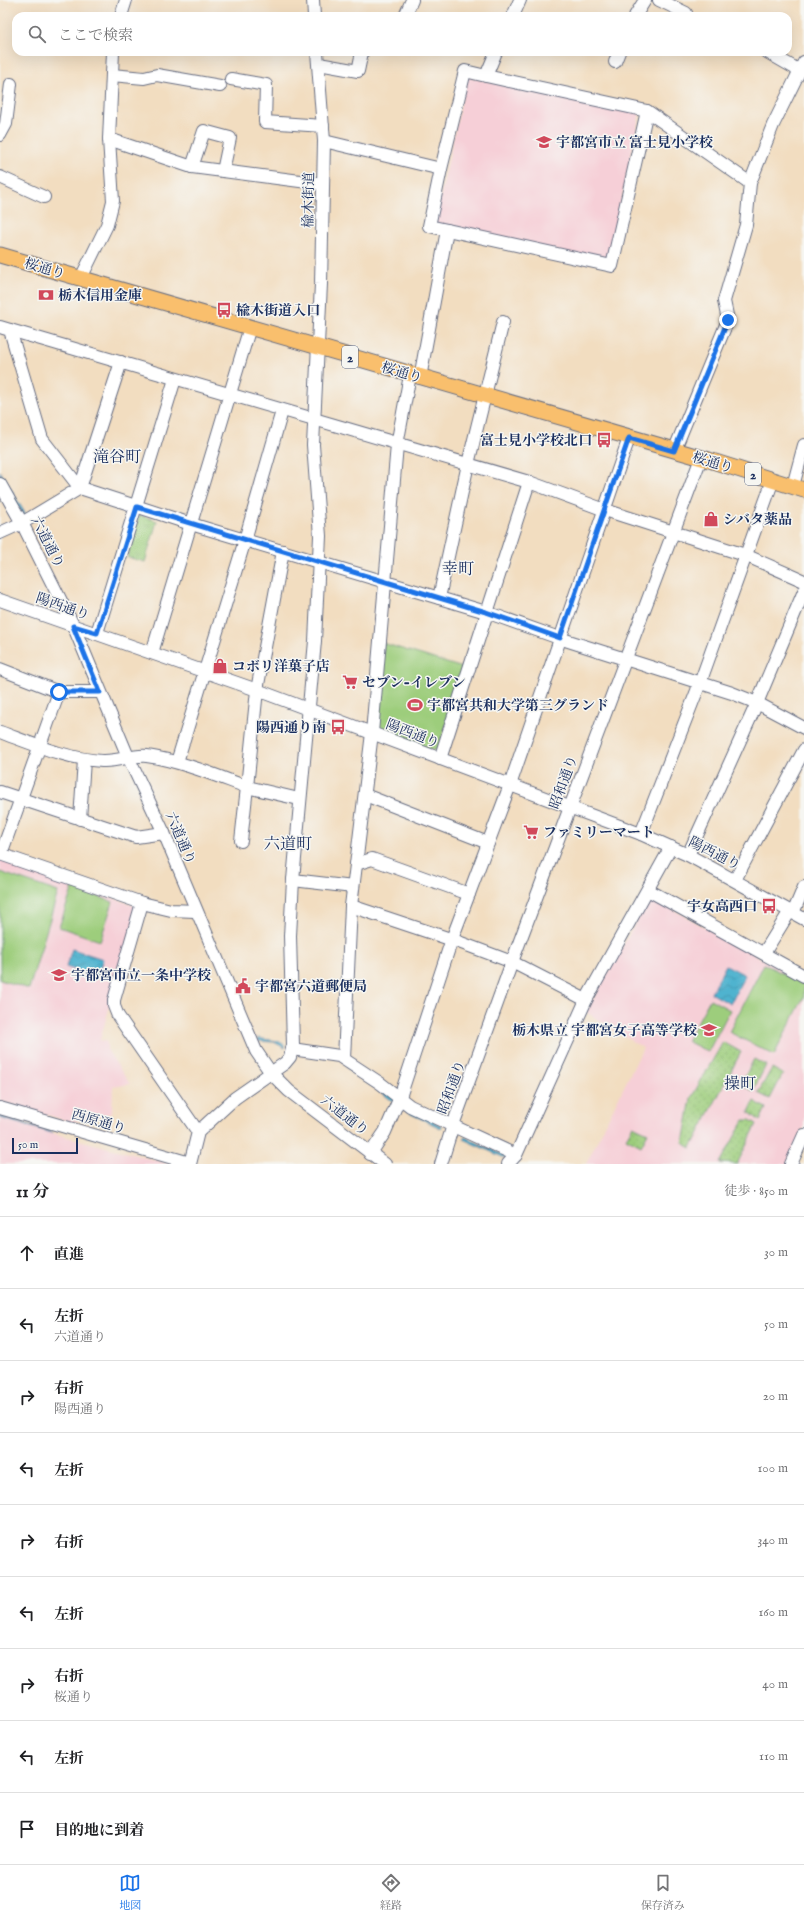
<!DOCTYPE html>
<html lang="ja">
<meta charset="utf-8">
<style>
body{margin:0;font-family:"IM FELL English","Noto Serif JP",serif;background:#f2f2f2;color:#202124}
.scale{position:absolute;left:12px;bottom:10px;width:66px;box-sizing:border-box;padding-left:4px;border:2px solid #1b2f5e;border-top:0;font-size:11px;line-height:14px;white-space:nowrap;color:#1b2f5e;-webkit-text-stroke:3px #f6f6f2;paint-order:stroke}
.stop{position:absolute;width:12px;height:12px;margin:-9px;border:3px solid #1a73e8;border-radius:50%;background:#fff}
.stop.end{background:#1a73e8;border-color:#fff;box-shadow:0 1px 4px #0008}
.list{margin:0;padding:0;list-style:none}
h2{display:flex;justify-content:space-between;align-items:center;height:52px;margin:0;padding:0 16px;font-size:17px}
h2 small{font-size:13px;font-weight:400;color:#757577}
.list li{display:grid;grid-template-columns:26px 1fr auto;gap:12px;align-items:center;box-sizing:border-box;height:72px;padding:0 16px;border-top:1px solid #e0e0e0}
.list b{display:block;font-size:15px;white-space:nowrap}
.list p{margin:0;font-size:13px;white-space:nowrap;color:#757577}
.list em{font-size:13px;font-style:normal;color:#757577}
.icon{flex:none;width:22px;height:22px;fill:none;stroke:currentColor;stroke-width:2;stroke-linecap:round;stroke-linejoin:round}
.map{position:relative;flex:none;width:804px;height:1164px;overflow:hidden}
.search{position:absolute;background:#fff;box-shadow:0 4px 16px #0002;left:12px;right:12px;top:12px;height:44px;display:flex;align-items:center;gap:10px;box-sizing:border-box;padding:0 14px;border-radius:12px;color:#757577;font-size:15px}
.sheet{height:700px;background:#fff}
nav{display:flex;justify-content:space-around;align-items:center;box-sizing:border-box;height:56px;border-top:1px solid #e0e0e0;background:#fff;font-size:11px;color:#757577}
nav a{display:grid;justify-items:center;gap:2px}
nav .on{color:#1a73e8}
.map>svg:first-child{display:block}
.built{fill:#f6cfd7}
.grass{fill:url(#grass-dots);stroke:#5c7e6d}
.park{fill:url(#park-tufts);stroke:#5c7e6d}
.pitch{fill:#9dcd7c;stroke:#5c7e6d}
.water{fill:url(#water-waves);stroke:#367196}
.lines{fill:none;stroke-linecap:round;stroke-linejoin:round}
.minor-casing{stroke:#666c80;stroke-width:14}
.major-casing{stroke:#666c80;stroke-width:17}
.minor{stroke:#fff;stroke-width:12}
.major{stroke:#f9bf6d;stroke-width:15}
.route{stroke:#1a73e8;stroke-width:5}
.labels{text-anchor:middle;stroke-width:3;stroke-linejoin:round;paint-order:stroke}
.shield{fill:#f6f6f2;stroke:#5d6b8a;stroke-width:1}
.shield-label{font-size:13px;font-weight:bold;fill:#1b2f5e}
.poi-label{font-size:14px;font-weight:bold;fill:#1b2f5e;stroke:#f6f6f2;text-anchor:start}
.street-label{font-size:14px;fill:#1b2f5e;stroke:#f6f6f2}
.quarter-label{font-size:16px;fill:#1b2f5e;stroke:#f6f6f2}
</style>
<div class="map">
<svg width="804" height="1164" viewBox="0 0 804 1164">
<defs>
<pattern id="grass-dots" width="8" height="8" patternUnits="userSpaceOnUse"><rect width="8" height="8" fill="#9dcd7c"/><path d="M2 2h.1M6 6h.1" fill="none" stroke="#87b06e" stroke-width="1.8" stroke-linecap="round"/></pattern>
<pattern id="park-tufts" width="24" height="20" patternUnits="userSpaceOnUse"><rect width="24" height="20" fill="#9dcd7c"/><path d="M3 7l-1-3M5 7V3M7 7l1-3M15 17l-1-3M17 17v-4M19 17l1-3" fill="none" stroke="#87b06e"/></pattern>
<pattern id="water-waves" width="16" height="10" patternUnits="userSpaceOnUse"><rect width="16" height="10" fill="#50b3cf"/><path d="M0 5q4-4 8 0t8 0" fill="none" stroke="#4292ab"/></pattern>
</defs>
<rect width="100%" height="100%" fill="#f6f6f2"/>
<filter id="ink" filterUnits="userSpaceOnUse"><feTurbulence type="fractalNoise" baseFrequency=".025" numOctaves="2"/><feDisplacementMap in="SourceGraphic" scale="8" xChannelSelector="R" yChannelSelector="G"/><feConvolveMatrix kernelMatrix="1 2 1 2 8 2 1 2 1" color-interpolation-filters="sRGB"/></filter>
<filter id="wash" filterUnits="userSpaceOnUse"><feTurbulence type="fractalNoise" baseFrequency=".012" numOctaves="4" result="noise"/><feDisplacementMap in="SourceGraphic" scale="16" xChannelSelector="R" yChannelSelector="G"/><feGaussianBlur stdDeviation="0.9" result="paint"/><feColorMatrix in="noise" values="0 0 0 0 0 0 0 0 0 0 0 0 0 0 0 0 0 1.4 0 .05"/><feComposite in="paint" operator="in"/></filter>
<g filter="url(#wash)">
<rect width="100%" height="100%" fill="#f2ddc0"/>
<!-- built -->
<g class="built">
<polygon points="467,77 640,113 608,262 434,225"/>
<polygon points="0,859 136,906 138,909 100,1040 107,1042 107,1050 130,1084 113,1087 112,1113 71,1122 0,1101"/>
<polygon points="650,897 804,982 804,1127 787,1164 586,1164 643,1048 586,1012"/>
<polygon points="0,1118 52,1133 170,1164 0,1164"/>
</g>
<!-- grass -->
<g class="grass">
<polygon points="723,1042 741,1052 691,1148 683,1143 691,1098"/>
<polygon points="754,1059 766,1065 753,1091 741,1084"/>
<polygon points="772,1068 783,1074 770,1099 758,1093"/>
<polygon points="754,1101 766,1108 760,1121 749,1112"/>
<polygon points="744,1120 750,1120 757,1124 737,1164 720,1163"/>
<polygon points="633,1126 648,1133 641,1146 626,1138"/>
</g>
<!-- park -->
<polygon class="park" points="139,515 157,521 145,562 127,557"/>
<!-- pitch -->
<g class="pitch">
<polygon points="383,643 466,669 438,749 435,751 377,729"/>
<polygon points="0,872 58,892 29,989 0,980"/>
<polygon points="73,887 113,902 100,941 59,927"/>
<polygon points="764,964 804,984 804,997 774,1055 729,1032"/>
<polygon points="710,999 730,1010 708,1052 687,1041"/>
</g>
<!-- water -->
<g class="water">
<polygon points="0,471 26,515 24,517 0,476"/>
<polygon points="72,949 103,959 97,977 66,967"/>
<polygon points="726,965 745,975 730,1004 711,993"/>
<path d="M 258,1038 C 269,1041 277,1038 285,1046 L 285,1048 L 274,1042 L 258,1041 Z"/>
<polygon points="345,1066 442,1126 441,1128 409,1113"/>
<polygon points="0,1116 53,1132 52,1133 0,1118"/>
<polygon points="465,1137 508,1157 507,1159 463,1139"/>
</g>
</g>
<g filter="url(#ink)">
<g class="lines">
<!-- minor casing -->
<g class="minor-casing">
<g id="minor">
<polyline points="313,0 314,16"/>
<polyline points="659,0 686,13"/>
<polyline points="121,16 126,0"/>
<polyline points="405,16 412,0"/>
<polyline points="513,16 520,0"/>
<polyline points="635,16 645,0"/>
<polyline points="767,52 800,71"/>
<polyline points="615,62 619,52"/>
<polyline points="319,64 358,71 362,52"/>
<polyline points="112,75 144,78 157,75 220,86"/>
<polyline points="231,79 266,85 265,122 323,126"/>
<polyline points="647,111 750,183"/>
<polyline points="0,135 6,124 11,84"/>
<polyline points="109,139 192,167 323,184"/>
<polyline points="324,141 441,169 465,71 486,76 496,52"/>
<polyline points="192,167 204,131 230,138 223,171"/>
<polyline points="441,169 429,226 612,266 647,111 486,76"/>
<polyline points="0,177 44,197"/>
<polyline points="81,278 107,225 113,201 109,139 113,52"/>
<polyline points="0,327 10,330 42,439 80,488 191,524 486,612 559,638 732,693 757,703 804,728"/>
<polyline points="10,330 529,482 605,510 745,555 804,581"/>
<polyline points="420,378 447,230"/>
<polyline points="674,451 728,320 724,301 746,225 750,183 773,125 804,62"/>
<polyline points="0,484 22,523 73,625 129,759 164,833 256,1051 271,1073 289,1091 385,1164"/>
<polyline points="793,486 804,445"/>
<polyline points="0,533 22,523 80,488 121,362"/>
<polyline points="439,598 468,464 503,322"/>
<polyline points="0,600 257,690 641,834 688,855 804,919"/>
<polyline points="97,633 175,379"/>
<polyline points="152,653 250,327"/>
<polyline points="0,669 59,692 100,692"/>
<path d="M 0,732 C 33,744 67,759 102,761 C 118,762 134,754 147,756 C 181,761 214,775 247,787 L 257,690 L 283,551"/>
<polyline points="440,759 529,482"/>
<polyline points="177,762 245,540 282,411"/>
<polyline points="0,792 136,837 164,833"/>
<polyline points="365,795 488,843"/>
<polyline points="80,819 84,760"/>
<polyline points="641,834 700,683 773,480"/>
<polyline points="241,841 247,787 299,799"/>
<polyline points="0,854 142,903 171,910 195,911"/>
<polyline points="1,854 59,692"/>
<polyline points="688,855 757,703 804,591"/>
<polyline points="356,864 372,859 469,894"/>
<polyline points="293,880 353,887"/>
<polyline points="735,880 804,750"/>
<polyline points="648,890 804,976"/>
<polyline points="142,903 114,1000 114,1006 118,1016 198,1132"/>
<polyline points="351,906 456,941 512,962 586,1000"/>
<polyline points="793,913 804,887"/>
<polyline points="764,953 790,911"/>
<polyline points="292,1049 339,1056 380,1083 410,1106 516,1155 586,1000 671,847"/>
<polyline points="344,1059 351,906 372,733 397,445 410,375"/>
<polyline points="0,1108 190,1163"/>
<polyline points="370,1154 385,1132 400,1097 452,939 510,785 629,438"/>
<polyline points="190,1164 198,1132 235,1098 285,1063 290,1057 293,1045 290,936 293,880 315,641 320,536 313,445 321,284 324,141 317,52"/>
<polyline points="441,1164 453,1125 512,962 701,458"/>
<polyline points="508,1164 516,1155"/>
<polyline points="791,1164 804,1135"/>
</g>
</g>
<!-- major casing -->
<g class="major-casing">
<polyline id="major" points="0,255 709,460 804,490"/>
</g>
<!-- minor -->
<use href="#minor" class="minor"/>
<!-- major -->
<use href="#major" class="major"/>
</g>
</g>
<g class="lines" filter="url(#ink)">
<!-- route -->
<polyline class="route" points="59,692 100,692 73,626 97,633 137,507 486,612 560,638 629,438 674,451 728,320"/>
</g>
<!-- icons -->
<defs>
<g id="school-bare" transform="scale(1.2)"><path d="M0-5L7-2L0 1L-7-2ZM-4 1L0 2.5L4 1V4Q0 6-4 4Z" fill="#d1495b" stroke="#f6f6f2" stroke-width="2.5" paint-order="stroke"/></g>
<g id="bank-bare" transform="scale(1.2)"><path d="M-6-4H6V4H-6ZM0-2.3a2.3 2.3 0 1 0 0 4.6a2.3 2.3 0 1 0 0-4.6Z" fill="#d1495b" stroke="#f6f6f2" stroke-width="2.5" paint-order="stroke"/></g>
<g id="bus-bare" transform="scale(1.2)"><path d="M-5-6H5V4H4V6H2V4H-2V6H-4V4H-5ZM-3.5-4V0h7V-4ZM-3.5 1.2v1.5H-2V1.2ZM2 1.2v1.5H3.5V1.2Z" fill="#d1495b" stroke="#f6f6f2" stroke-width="2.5" paint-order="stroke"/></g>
<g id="shop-bare" transform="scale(1.2)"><path d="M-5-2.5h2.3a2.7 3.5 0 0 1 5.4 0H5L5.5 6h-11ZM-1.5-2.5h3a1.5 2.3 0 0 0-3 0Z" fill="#d1495b" stroke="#f6f6f2" stroke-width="2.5" paint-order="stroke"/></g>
<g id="supermarket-bare" transform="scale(1.2)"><path d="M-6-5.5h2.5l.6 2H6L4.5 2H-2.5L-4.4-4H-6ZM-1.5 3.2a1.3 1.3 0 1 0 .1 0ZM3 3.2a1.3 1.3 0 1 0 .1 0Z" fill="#d1495b" stroke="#f6f6f2" stroke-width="2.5" paint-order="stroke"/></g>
<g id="stadium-bare" transform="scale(1.2)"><path d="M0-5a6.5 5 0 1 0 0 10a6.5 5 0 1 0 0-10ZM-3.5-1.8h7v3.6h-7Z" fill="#d1495b" stroke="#f6f6f2" stroke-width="2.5" paint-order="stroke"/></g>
<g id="civic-bare" transform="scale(1.2)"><path d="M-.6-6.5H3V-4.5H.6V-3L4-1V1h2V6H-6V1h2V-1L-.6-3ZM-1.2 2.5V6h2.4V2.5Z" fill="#d1495b" stroke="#f6f6f2" stroke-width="2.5" paint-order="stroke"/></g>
</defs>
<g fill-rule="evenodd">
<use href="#school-bare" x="544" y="142"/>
<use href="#bank-bare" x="46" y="295"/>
<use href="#bus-bare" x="224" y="310"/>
<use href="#bus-bare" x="604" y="440"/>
<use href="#shop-bare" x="711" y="519"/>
<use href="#shop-bare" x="220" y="666"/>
<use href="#supermarket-bare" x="350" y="682"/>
<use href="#stadium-bare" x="415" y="705"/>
<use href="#bus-bare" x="338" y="727"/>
<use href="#supermarket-bare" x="531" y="832"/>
<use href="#bus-bare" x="769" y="906"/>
<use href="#school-bare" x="59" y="975"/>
<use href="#civic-bare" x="243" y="986"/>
<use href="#school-bare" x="709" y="1030"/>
</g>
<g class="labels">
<!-- shield labels -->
<g class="shield">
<rect x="342" y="346" width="16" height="22" rx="3"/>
<rect x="745" y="463" width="16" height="22" rx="3"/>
</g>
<g class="shield-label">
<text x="350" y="362">2</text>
<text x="753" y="479">2</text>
</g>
<!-- poi labels -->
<g class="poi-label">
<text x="556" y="147">宇都宮市立 富士見小学校</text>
<text x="58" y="300">栃木信用金庫</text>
<text x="236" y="315">楡木街道入口</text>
<text x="592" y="445" text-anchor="end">富士見小学校北口</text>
<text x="723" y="524">シバタ薬品</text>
<text x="232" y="671">コボリ洋菓子店</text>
<text x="362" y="687">セブン-イレブン</text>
<text x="427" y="710">宇都宮共和大学第三グランド</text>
<text x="326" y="732" text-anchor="end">陽西通り南</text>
<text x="543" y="837">ファミリーマート</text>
<text x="757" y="911" text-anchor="end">宇女高西口</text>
<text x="71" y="980">宇都宮市立一条中学校</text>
<text x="255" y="991">宇都宮六道郵便局</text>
<text x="697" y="1035" text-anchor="end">栃木県立 宇都宮女子高等学校</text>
</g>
<!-- street labels -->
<g class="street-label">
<text transform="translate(308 200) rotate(-89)" y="5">楡木街道</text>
<text transform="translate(45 268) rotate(16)" y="5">桜通り</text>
<text transform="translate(402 372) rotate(16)" y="5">桜通り</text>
<text transform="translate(713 462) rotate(16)" y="5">桜通り</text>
<text transform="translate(48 542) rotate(63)" y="5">六道通り</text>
<text transform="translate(63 606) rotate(19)" y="5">陽西通り</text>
<text transform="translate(413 733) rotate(21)" y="5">陽西通り</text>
<text transform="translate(563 782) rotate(-70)" y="5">昭和通り</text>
<text transform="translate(181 838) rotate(67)" y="5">六道通り</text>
<text transform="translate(715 853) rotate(27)" y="5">陽西通り</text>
<text transform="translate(451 1087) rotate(-70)" y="5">昭和通り</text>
<text transform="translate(345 1115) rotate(38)" y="5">六道通り</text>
<text transform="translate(99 1121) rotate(16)" y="5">西原通り</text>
</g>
<!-- quarter labels -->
<g class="quarter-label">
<text x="117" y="462">滝谷町</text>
<text x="458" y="574">幸町</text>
<text x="288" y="849">六道町</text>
<text x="740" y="1089">操町</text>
</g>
</g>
</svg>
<div class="scale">50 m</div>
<div class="stop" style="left:59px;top:692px"></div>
<div class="stop end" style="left:728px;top:320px"></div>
<div class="search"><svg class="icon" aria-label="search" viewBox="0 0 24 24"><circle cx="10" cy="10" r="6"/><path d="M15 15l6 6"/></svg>ここで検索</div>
</div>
<section class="sheet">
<h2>11 分<small>徒歩 · 850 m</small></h2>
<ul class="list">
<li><svg class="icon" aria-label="ahead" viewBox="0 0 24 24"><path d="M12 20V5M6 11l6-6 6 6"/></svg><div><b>直進</b></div><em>30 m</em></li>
<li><svg class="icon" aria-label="left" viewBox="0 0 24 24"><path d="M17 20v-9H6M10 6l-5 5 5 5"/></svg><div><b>左折</b><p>六道通り</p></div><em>50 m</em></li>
<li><svg class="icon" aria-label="right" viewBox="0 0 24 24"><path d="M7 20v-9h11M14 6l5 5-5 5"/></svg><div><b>右折</b><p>陽西通り</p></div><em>20 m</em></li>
<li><svg class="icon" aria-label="left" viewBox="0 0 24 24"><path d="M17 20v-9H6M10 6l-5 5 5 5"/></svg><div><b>左折</b></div><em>100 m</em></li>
<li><svg class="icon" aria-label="right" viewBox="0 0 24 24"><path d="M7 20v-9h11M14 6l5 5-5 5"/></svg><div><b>右折</b></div><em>340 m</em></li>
<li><svg class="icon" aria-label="left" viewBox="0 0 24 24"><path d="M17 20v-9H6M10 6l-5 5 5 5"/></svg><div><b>左折</b></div><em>160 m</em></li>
<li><svg class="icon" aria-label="right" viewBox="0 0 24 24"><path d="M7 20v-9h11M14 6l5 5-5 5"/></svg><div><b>右折</b><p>桜通り</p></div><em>40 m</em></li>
<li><svg class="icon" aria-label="left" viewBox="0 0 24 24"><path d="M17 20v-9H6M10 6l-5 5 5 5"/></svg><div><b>左折</b></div><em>110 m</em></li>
<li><svg class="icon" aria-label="arrive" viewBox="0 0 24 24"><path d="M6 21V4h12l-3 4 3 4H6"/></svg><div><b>目的地に到着</b></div></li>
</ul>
</section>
<nav>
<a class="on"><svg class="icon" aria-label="map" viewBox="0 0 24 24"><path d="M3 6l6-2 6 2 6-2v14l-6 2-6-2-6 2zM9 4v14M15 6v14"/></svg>地図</a>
<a><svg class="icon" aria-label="directions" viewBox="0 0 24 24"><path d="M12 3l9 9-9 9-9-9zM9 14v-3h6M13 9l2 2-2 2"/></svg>経路</a>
<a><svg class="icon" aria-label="saved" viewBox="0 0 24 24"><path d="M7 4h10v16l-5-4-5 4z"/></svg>保存済み</a>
</nav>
